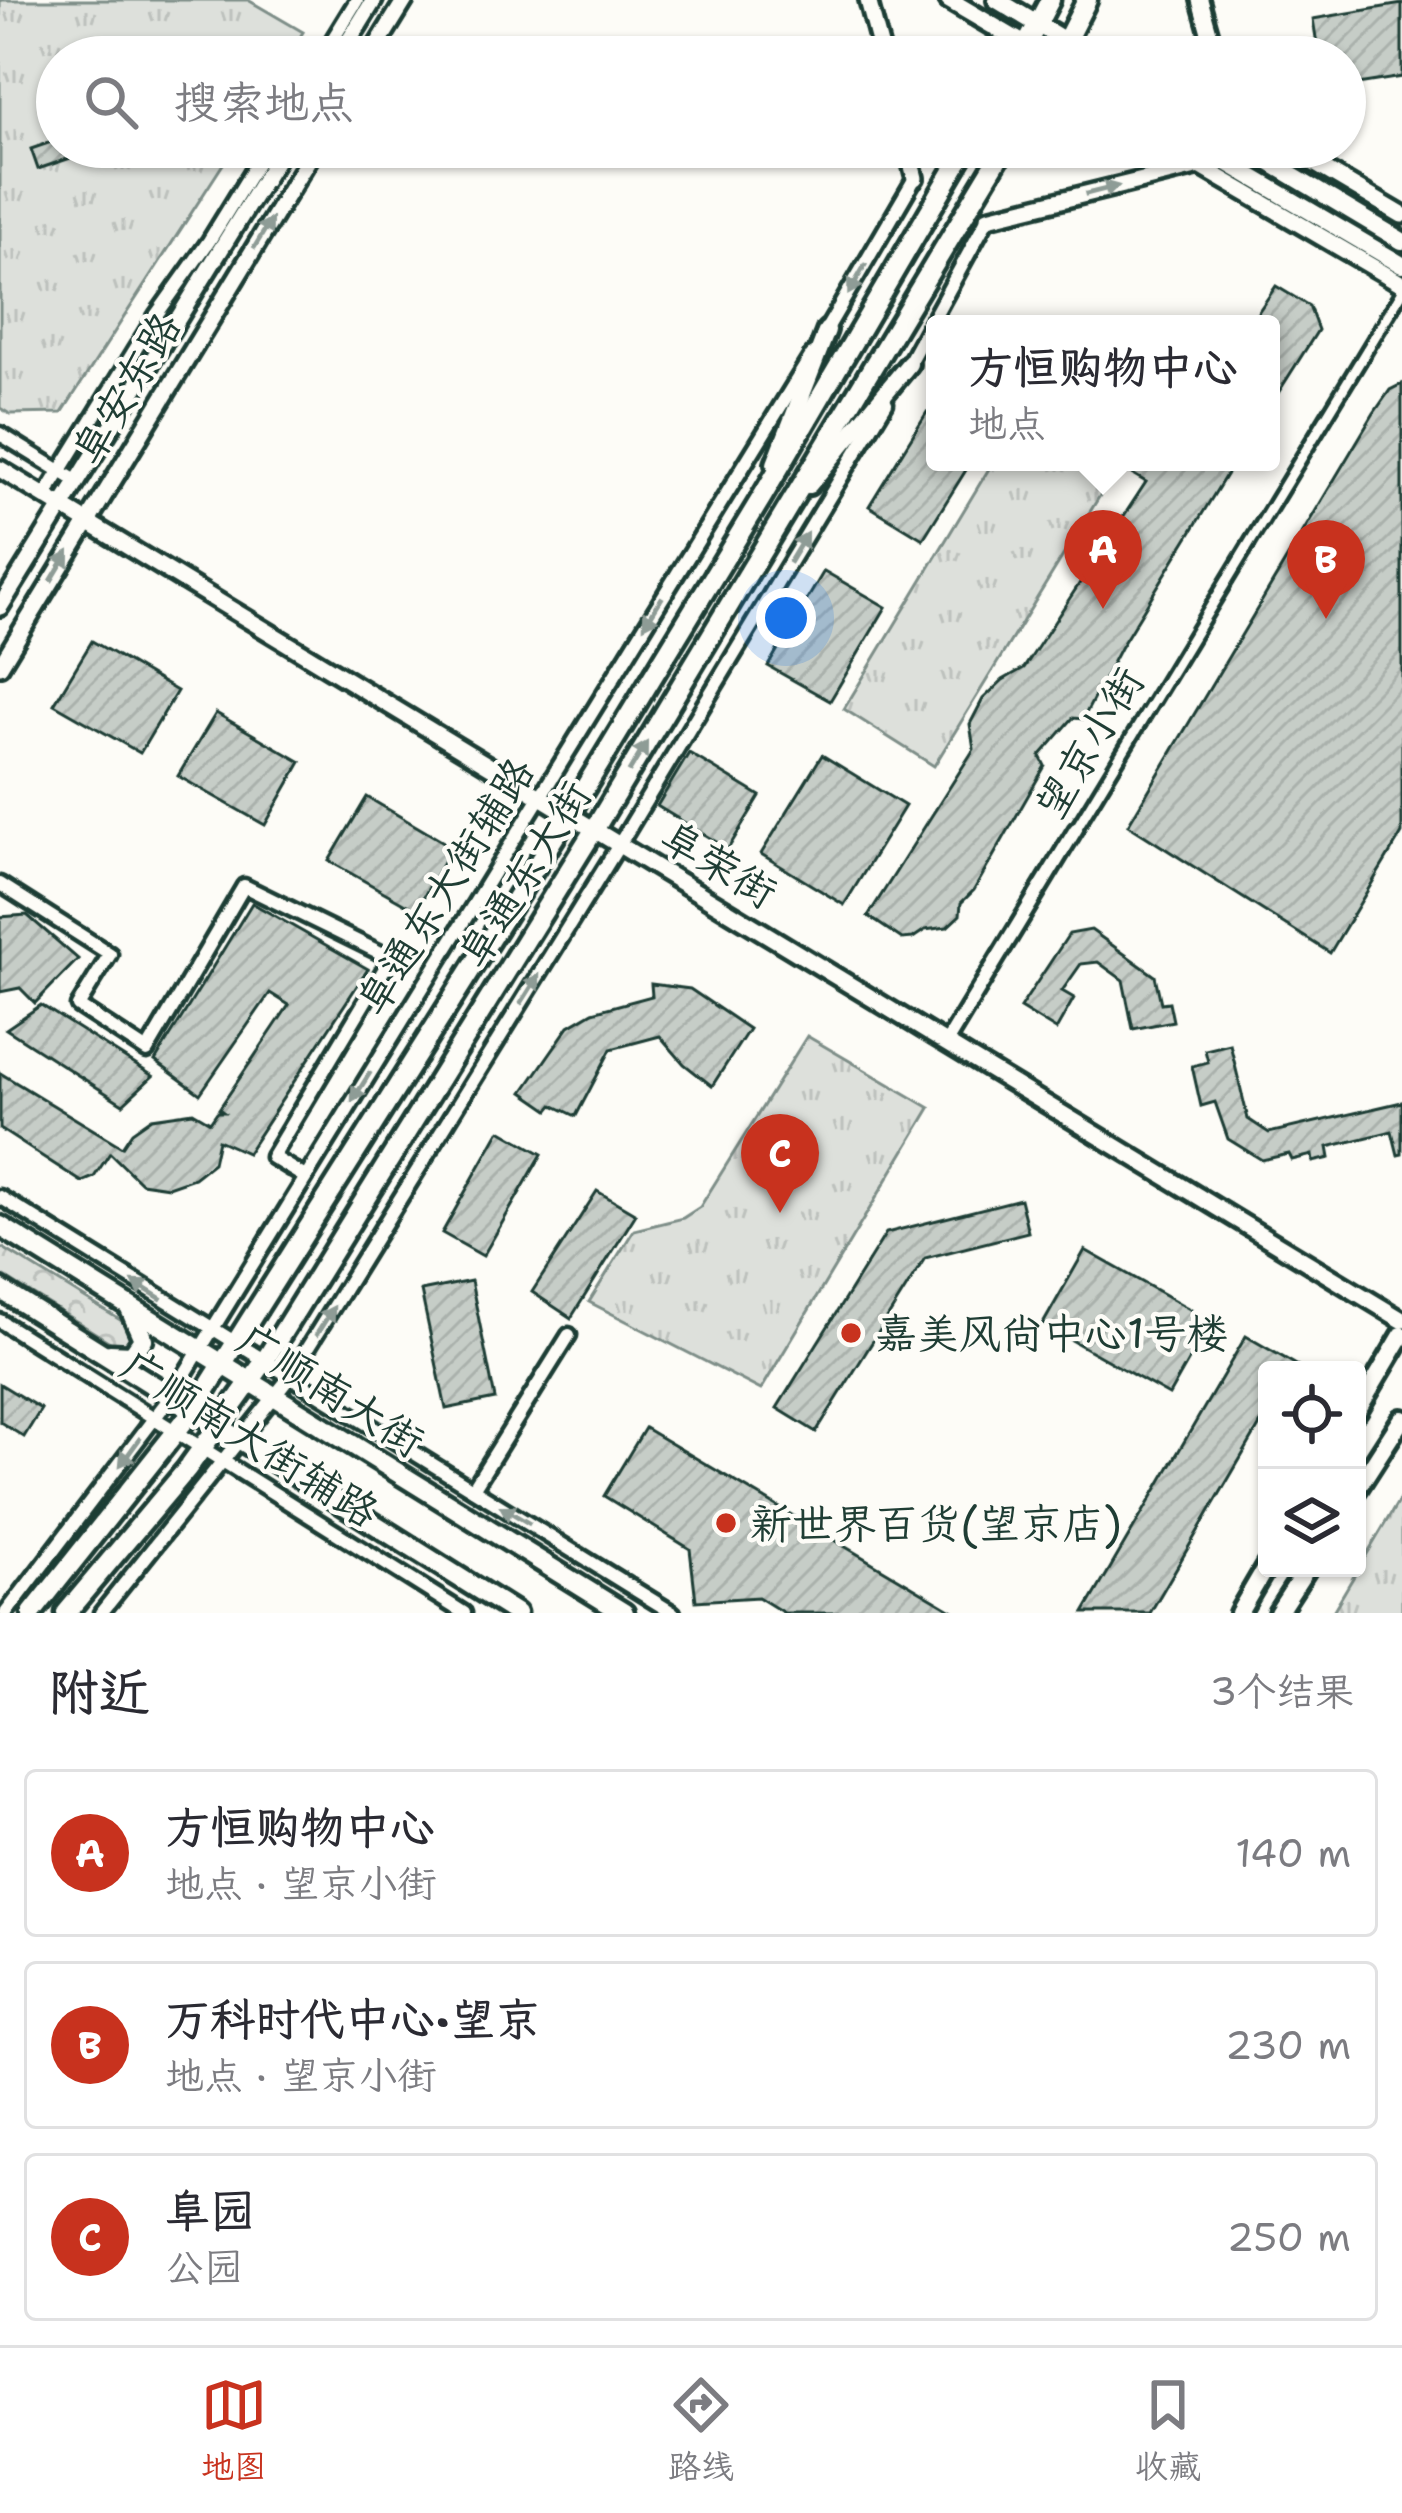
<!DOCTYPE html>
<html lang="zh">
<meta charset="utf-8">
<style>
body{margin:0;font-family:"Shantell Sans","LXGW WenKai TC",sans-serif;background:#f7f7f7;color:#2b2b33}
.controls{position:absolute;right:36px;bottom:36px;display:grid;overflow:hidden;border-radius:12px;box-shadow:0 3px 9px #0004}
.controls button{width:108px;height:108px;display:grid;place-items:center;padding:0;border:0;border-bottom:3px solid #e1e1e2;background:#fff;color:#2b2b33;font:60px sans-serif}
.you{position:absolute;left:786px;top:618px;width:42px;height:42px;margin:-30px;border:9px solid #fff;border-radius:50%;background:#1a73e8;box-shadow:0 0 0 18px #1a73e833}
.badge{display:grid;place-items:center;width:78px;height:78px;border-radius:50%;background:#c8321e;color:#fff;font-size:39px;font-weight:700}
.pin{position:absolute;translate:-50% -99px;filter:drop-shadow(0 3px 6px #0008)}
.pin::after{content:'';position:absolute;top:63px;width:42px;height:36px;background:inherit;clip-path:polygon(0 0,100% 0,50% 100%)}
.popup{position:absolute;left:926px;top:315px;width:354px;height:156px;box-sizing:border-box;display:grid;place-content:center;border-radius:12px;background:#fff;filter:drop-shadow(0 3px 9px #0005);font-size:39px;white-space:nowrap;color:#7c7c81}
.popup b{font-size:45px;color:#2b2b33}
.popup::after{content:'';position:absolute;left:50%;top:100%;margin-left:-24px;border:24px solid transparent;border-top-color:#fff}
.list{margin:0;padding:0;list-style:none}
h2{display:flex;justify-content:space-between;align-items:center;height:156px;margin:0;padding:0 48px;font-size:51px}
h2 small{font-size:39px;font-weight:400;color:#7c7c81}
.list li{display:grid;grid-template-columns:78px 1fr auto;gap:36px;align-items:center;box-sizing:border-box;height:168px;margin:0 24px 24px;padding:0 24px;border:3px solid #e1e1e2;border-radius:12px}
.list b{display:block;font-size:45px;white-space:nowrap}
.list p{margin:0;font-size:39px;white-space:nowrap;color:#7c7c81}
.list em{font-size:39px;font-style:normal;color:#7c7c81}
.icon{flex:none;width:66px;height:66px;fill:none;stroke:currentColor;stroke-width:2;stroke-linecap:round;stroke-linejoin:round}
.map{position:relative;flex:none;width:1402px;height:1613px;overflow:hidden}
.search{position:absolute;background:#fff;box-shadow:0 3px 9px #0004;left:36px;right:36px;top:36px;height:132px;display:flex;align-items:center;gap:30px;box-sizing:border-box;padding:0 42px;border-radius:66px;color:#7c7c81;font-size:45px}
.sheet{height:732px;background:#fff}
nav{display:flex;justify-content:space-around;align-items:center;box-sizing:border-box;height:168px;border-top:3px solid #e1e1e2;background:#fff;font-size:33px;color:#7c7c81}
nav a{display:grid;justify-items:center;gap:6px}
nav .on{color:#c8321e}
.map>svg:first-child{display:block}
.grass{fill:url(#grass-tufts);stroke:#7e8e88;stroke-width:3}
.forest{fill:url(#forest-crowns);stroke:#7e8e88;stroke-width:3}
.building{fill:url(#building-hatch);stroke:#1f3d34;stroke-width:3}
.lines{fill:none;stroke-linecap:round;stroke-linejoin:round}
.pedestrian-casing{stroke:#1f3d34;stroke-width:18}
.minor-casing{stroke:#1f3d34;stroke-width:21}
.tertiary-casing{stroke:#1f3d34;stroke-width:24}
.secondary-casing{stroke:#1f3d34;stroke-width:26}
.primary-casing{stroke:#1f3d34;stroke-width:27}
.pedestrian{stroke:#fdfcf7;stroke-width:9}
.minor{stroke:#fdfcf7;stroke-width:12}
.tertiary{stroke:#fdfcf7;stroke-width:15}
.secondary{stroke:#fdfcf7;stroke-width:16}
.primary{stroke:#fdfcf7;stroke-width:18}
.oneway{fill:#8e9c96}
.poi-dot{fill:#c8321e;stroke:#fdfcf7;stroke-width:4.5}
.labels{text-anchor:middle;stroke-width:9;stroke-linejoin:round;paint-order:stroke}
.street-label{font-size:42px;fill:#1f3d34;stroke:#fdfcf7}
.poi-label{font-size:42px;fill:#1f3d34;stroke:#fdfcf7;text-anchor:start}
</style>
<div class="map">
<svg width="1402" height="1613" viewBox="0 0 1402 1613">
<defs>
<pattern id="grass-tufts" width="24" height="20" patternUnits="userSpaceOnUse" patternTransform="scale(3)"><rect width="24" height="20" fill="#dde0db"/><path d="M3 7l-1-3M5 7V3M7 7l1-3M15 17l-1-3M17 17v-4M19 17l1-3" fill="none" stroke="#bdc1bd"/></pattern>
<pattern id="forest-crowns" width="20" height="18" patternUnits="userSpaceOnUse" patternTransform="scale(3)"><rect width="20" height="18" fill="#dde0db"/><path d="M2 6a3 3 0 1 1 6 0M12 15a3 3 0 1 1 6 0" fill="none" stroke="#bdc1bd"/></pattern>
<pattern id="building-hatch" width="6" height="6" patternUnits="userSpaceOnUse" patternTransform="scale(3)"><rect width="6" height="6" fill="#c6cdc7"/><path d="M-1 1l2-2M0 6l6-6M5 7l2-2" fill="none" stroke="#aab1ac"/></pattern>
</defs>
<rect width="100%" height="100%" fill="#fdfcf7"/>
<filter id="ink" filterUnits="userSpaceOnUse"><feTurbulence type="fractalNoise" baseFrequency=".00833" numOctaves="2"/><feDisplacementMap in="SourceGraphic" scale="24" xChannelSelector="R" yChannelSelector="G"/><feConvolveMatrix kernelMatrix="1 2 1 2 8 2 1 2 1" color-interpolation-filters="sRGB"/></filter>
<g filter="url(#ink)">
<!-- grass -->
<g class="grass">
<polygon points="0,0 248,0 303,32 288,57 57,57 57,147 234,147 62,413 10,414 0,408"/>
<polygon points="993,462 1070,462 1107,484 934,766 844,709"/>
<polygon points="807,1036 930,1108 761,1390 589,1302 634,1230 683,1218 700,1207"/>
<polygon points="1402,1495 1402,1613 1332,1613"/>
</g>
<!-- forest -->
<polygon class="forest" points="0,1246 130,1326 134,1338 121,1349 0,1274"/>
<!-- building -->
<g class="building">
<polygon points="1402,4 1402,77 1345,86 1345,57 1319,57 1313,19"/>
<polygon points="57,140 57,147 97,149 38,169 31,149"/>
<polygon points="1276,286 1309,306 1318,330 1271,404 1271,324 1250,324"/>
<polygon points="1402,384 1402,833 1330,953 1128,825 1374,413 1390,390"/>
<polygon points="927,412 935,417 935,462 971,462 923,539 869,506"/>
<polygon points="1112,462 1234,462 1120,648 1083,719 1073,718 1040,756 1045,766 974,890 961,903 960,915 947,927 925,930 913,938 902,939 868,916 974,749 970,724 983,699 1003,680 1024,668 1146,482"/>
<polygon points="824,571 886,607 830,701 768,666"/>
<polygon points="92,641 177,691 140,753 54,704"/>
<polygon points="216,713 301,762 265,825 178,776"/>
<polygon points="689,753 760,796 728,849 657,806"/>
<polygon points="822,755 905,806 844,905 761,854"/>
<polygon points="367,797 452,847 416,910 329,861"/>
<polygon points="252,903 368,969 247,1153 218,1140 213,1163 194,1178 168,1187 141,1183 110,1153 94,1177 82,1182 0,1129 0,1073 122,1147 132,1132 152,1118 193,1112 210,1122 217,1112 223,1112 219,1109 289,1005 270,993 200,1094 155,1061"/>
<polygon points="27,915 78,959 35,1003 20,988 0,992 0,917"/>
<polygon points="1091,930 1155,976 1161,1003 1169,1002 1173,1021 1133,1029 1123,980 1098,962 1081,964 1062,991 1074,998 1056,1030 1020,1008 1069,934"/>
<polygon points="651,984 690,989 749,1029 712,1086 684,1064 660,1036 611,1049 576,1116 553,1105 549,1110 523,1092 569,1026 593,1012 652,996"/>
<polygon points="41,1005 153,1076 123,1104 6,1029"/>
<polygon points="1230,1044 1248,1119 1269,1133 1402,1102 1402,1154 1398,1155 1392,1131 1328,1147 1330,1158 1313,1162 1312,1155 1292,1160 1289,1154 1262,1160 1228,1139 1215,1102 1201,1106 1192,1066 1208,1062 1205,1050"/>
<polygon points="500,1130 542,1154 483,1256 442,1233"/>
<polygon points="597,1191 636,1214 571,1318 532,1292"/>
<polygon points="1020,1199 1028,1232 925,1258 816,1432 777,1408 886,1233"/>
<polygon points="1085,1250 1211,1321 1169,1395 1043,1324"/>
<polygon points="471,1281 495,1399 446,1409 421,1291"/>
<polygon points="1246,1336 1305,1370 1267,1370 1267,1413 1150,1613 1084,1613"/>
<polygon points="0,1384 41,1409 24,1437 0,1422"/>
<polygon points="645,1428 957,1613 784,1613 758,1597 696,1601 690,1549 604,1496"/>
</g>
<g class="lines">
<!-- pedestrian casing -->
<g class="pedestrian-casing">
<polyline id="pedestrian" points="1076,829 1402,292"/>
</g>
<!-- minor casing -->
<g class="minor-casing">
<g id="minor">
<polyline points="322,57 357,0"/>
<polyline points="822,337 915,178"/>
<polyline points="905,370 988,218"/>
<polyline points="0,434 78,482"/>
<polyline points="45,496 157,314 209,241 267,147"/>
<polyline points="0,884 110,954 78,1006 147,1051 244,886 391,958 272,1157 305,1177"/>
<polyline points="946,1043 1076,829"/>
<polyline points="0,1197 673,1613"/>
<polyline points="0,1321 464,1613"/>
<polyline points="473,1489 569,1335"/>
<polyline points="6,1613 172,1395 812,355"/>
<polyline points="101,1613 289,1378 619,845 886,403"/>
</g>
</g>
<!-- tertiary casing -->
<g class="tertiary-casing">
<g id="tertiary">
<polyline points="868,0 883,57"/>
<polyline points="1200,0 1216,57"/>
<polyline points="339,57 374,0"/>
<polyline points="370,57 405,0"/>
<polyline points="907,147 915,178"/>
<polyline points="1287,147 1402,215"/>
<polyline points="988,218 1200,166 1402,284"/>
<polyline points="0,469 1402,1320"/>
<polyline points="0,607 284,147"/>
<polyline points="0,666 316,147"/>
</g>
</g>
<!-- secondary casing -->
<g class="secondary-casing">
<g id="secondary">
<polyline points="949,0 1046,57"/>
<polyline points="997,0 1092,57"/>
<polyline points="1201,147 1402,265"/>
<polyline points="1244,147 1402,241"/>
<polyline points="775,464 827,330"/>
<polyline points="809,485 909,364"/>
<polyline points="1357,1411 1402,1335"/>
<polyline points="1357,1489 1402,1419"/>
<polyline points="1239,1613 1267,1565"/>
<polyline points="1278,1613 1307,1568"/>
</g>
</g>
<!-- primary casing -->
<g class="primary-casing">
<g id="primary">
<polyline points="1020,57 1050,0"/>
<polyline points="1058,57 1087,0"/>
<polyline points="0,1226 624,1613"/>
<polyline points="0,1289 516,1613"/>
<polyline points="110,1354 132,1355 143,1339 130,1309"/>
<polyline points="32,1613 194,1409 569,814 762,497 967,147"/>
<polyline points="66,1613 187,1469 264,1362 594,830 1005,147"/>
</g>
</g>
<!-- pedestrian -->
<use href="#pedestrian" class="pedestrian"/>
<!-- minor -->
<use href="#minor" class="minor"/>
<!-- tertiary -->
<use href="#tertiary" class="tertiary"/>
<!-- secondary -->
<use href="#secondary" class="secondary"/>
<!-- primary -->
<use href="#primary" class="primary"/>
</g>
<!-- one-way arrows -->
<defs><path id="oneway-solid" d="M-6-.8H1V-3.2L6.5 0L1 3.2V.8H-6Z" transform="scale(3)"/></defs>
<g class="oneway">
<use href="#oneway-solid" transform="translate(1102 190) rotate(-14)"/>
<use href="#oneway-solid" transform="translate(263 233) rotate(-59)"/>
<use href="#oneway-solid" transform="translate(857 279) rotate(120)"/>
<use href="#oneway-solid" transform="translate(798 548) rotate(-59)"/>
<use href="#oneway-solid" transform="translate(60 566) rotate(-59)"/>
<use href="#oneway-solid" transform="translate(653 612) rotate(122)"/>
<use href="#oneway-solid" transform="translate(638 757) rotate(-59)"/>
<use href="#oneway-solid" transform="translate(530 989) rotate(-58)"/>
<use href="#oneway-solid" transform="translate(361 1087) rotate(122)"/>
<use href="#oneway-solid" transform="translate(147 1290) rotate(-148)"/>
<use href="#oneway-solid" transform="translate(325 1321) rotate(-58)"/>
<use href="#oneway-solid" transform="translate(130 1452) rotate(126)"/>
<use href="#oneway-solid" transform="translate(515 1515) rotate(-149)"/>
</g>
</g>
<!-- markers -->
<g class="poi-dot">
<circle cx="851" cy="1333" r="12"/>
<circle cx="726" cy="1523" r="12"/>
</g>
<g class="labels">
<!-- street labels -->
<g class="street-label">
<text transform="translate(126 388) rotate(-59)" y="15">阜安东路</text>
<text transform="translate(1089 743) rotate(-59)" y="15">望京小街</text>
<text transform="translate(719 864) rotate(31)" y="15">阜荣街</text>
<text transform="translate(524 874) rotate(-58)" y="15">阜通东大街</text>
<text transform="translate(445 886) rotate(-58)" y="15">阜通东大街辅路</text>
<text transform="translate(331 1390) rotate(32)" y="15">广顺南大街</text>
<text transform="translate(250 1438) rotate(32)" y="15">广顺南大街辅路</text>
</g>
<!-- poi labels -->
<g class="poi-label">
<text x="875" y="1348">嘉美风尚中心1号楼</text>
<text x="750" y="1538">新世界百货(望京店)</text>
</g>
</g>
</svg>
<div class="controls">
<button><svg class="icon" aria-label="locate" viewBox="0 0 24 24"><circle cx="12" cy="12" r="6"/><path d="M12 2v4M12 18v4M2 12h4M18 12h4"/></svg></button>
<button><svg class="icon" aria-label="layers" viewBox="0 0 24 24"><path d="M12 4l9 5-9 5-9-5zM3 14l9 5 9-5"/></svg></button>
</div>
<div class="you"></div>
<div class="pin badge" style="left:1103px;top:609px">A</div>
<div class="popup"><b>方恒购物中心</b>地点</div>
<div class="pin badge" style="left:1326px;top:619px">B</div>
<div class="pin badge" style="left:780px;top:1213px">C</div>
<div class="search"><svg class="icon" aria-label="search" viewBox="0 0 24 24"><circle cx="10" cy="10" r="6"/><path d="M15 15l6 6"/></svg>搜索地点</div>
</div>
<section class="sheet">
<h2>附近<small>3个结果</small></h2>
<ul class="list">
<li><span class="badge">A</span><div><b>方恒购物中心</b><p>地点 · 望京小街</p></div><em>140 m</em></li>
<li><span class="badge">B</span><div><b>万科时代中心·望京</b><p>地点 · 望京小街</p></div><em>230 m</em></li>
<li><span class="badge">C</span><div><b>阜园</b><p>公园</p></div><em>250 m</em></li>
</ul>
</section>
<nav>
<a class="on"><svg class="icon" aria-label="map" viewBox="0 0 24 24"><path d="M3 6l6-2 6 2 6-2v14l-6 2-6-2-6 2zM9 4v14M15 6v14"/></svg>地图</a>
<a><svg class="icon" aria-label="directions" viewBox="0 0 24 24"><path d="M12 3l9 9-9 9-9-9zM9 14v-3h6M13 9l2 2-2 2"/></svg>路线</a>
<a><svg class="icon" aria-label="saved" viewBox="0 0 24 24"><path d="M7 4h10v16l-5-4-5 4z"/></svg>收藏</a>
</nav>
